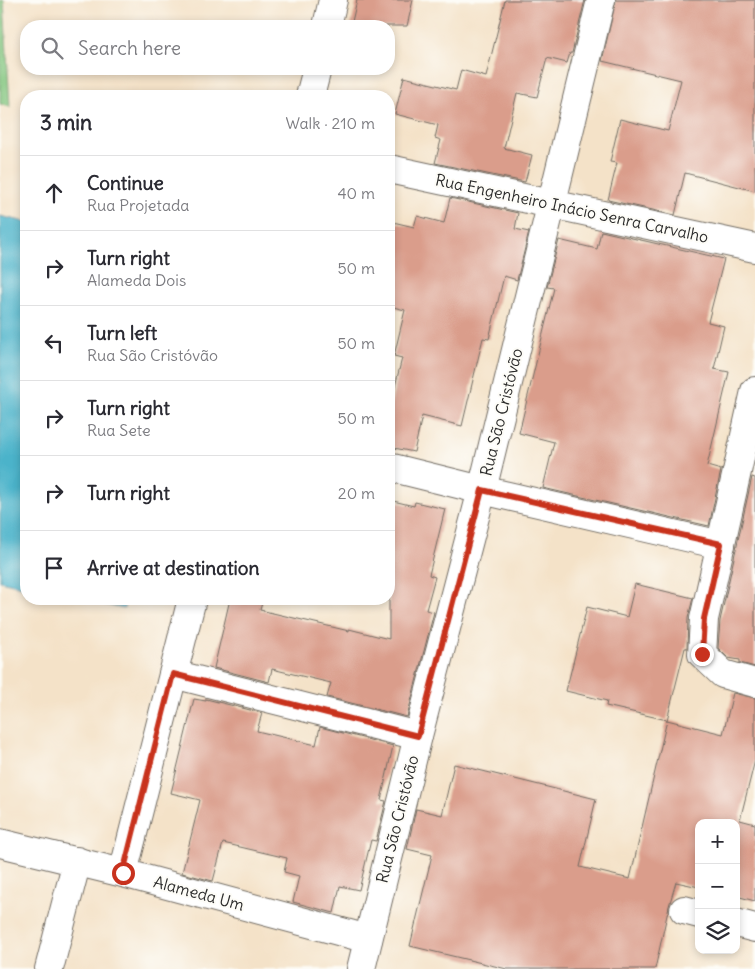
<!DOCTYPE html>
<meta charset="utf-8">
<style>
body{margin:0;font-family:Delius,sans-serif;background:#f2f2f3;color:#2b2b33}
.controls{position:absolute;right:15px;bottom:15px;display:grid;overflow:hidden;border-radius:10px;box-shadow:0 2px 8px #0003}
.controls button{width:45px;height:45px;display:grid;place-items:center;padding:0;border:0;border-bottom:1px solid #e1e1e2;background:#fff;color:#2b2b33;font:25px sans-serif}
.stop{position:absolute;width:15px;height:15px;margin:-11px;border:4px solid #c8321e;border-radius:50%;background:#fff}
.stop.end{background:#c8321e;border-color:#fff;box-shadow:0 1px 5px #0008}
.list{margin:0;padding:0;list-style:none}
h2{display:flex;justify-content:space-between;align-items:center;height:65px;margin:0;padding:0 20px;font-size:21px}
h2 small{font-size:16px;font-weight:400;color:#7c7c81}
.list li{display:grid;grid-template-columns:32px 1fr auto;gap:15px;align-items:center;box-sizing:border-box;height:75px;padding:0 20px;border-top:1px solid #e1e1e2}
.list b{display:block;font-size:19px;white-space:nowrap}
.list p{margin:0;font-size:16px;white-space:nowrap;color:#7c7c81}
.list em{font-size:16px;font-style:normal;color:#7c7c81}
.icon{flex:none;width:28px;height:28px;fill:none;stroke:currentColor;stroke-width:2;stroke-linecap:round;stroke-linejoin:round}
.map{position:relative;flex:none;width:755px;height:969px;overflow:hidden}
.search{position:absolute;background:#fff;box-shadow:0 2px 8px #0003;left:20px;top:20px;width:375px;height:55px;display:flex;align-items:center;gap:12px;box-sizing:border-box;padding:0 18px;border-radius:20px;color:#7c7c81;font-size:19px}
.panel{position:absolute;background:#fff;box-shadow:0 2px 8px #0003;left:20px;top:90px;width:375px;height:515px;border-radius:20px}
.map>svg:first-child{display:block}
.green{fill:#82c57e;stroke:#567854}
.water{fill:#4bb3ca;stroke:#3b6f7a}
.building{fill:#da9d8b}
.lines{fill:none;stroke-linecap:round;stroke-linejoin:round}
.street-casing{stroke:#716b62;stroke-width:30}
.street{stroke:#fff;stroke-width:28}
.route{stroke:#c8321e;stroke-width:6}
.labels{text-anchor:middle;stroke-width:4;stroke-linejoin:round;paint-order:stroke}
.street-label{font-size:16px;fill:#2b2b2b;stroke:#fdfcf7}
</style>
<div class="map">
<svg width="755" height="969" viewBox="0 0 755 969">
<rect width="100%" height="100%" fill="#fdfcf7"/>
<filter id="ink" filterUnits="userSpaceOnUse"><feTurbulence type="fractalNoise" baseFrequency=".02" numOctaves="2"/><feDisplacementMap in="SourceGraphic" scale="10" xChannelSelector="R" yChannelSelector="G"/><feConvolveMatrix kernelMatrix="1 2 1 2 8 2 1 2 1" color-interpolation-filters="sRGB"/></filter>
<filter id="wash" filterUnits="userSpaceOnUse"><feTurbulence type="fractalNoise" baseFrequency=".0096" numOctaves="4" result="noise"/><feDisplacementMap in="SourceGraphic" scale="20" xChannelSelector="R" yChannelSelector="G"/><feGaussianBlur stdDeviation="1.12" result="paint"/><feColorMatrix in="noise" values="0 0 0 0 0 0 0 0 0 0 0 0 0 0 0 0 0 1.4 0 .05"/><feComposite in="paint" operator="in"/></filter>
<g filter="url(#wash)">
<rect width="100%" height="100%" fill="#f4e2c8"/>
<!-- green -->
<polygon class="green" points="0,0 4,0 10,107 0,104"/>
<!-- water -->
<g class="water">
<polygon points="0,216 26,222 26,587 0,581"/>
<polygon points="79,599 126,599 124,609"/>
</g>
<g id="blocks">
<!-- building -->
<g class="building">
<polygon points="357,0 413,0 407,26 351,26"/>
<polygon points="505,0 585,0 572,53 570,53 567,63 547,58 537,97 517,93 504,148 532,155 525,182 435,163 441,140 435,138 438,125 395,114 404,77 456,90 461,70 486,77"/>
<polygon points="616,0 755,0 755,191 685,173 675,215 608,200 617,163 610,162 620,119 668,131 681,80 602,61"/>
<polygon points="450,198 518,213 515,229 529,232 517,280 504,276 489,339 483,338 462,426 422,416 414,452 389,447 389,411 402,358 394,356 405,310 389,306 389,221 414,227 417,216 444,223"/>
<polygon points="601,231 724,259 708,322 724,326 714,369 729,372 707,466 721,470 709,526 543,488 554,442 519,433 554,288 547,287 559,240 597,249"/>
<polygon points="752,477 755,478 755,667 740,663 740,660 728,658 718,648 720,621"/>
<polygon points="389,500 414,506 415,502 445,509 429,575 435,577 426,610 434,612 407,717 327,697 331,683 272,669 269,682 214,668 230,599 263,599 260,610 349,631 349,629 389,639"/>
<polygon points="635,584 693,598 688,618 687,648 685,648 667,720 606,706 607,701 566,691 587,607 627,617"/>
<polygon points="733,693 755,698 755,760 740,820 755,824 755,901 736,896 736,823 699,823 699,887 676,882 669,906 655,969 507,969 410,946 432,855 407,849 416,809 442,815 454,764 596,799 580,867 630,879 667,720 723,734"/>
<polygon points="194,699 206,701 206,699 262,713 257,731 316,745 320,727 393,746 381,800 386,801 376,841 371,840 359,890 340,886 334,913 293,902 299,876 284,872 287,858 223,843 213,881 182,873 200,800 171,793"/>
</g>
</g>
</g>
<g filter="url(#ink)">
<use href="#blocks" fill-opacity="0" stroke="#716b62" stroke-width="1"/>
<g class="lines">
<!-- street casing -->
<g class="street-casing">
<g id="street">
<polyline points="327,26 333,0"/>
<polyline points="310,96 317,69"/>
<polyline points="389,169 755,248"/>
<polyline points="755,391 704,619 702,654 723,674 755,683"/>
<polyline points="389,467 482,490 721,545"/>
<polyline points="173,674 418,736"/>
<polyline points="0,843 123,873 368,939"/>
<polyline points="123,873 192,599"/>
<polyline points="684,910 699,914"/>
<polyline points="736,923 755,928"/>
<polyline points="49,969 77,861"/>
<polyline points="361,969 418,736 482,490 601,0"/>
</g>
</g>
<!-- street -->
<use href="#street" class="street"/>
</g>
</g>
<g class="lines" filter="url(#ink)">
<!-- route -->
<polyline class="route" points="123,873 173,674 418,736 482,490 721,544 704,619 702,654"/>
</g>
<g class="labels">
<!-- street labels -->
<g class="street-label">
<text transform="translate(572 208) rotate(12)" y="6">Rua Engenheiro Inácio Senra Carvalho</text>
<text transform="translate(501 412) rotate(-76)" y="6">Rua São Cristóvão</text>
<text transform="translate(397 819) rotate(-76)" y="6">Rua São Cristóvão</text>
<text transform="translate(199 893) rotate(15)" y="6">Alameda Um</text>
</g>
</g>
</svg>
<div class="controls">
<button>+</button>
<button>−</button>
<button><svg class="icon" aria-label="layers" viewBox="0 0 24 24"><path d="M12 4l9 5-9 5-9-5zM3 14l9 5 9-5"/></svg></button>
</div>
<div class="stop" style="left:123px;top:873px"></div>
<div class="stop end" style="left:702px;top:654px"></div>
<div class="search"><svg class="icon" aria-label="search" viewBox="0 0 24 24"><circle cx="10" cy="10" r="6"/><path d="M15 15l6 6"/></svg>Search here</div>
<section class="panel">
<h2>3 min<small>Walk · 210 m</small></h2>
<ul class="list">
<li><svg class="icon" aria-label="ahead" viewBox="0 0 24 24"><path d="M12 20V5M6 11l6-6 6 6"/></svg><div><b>Continue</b><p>Rua Projetada</p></div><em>40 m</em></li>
<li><svg class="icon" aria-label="right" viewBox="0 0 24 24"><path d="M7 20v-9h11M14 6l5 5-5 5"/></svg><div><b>Turn right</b><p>Alameda Dois</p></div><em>50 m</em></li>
<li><svg class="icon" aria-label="left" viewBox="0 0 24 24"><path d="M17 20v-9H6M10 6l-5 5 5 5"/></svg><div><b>Turn left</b><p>Rua São Cristóvão</p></div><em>50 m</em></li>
<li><svg class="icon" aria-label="right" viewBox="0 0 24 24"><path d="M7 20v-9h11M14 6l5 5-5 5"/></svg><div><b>Turn right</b><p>Rua Sete</p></div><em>50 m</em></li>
<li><svg class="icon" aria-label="right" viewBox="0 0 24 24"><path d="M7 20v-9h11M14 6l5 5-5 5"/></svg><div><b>Turn right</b></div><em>20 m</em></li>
<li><svg class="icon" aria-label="arrive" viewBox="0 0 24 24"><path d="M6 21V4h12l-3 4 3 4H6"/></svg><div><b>Arrive at destination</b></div></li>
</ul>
</section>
</div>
